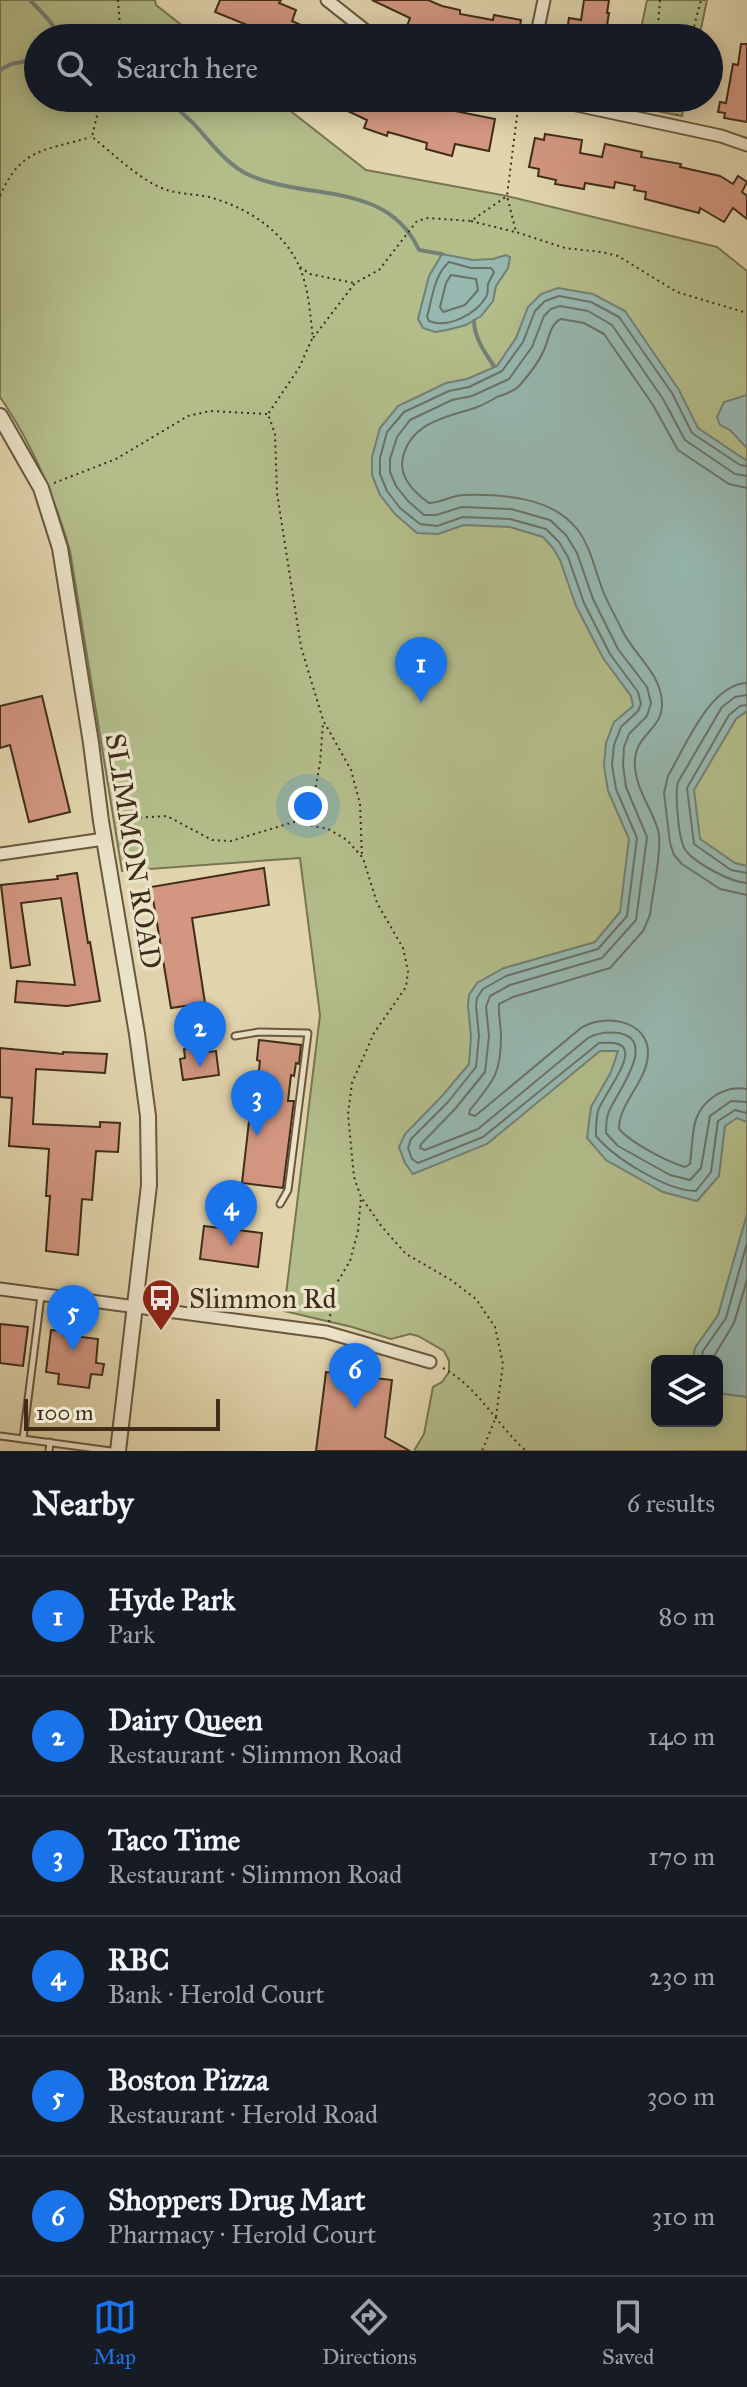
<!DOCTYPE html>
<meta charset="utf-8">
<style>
body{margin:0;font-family:"IM FELL Great Primer",serif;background:#242831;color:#f1f3f6}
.controls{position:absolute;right:24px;bottom:24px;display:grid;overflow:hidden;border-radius:12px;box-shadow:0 4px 20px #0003}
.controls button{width:72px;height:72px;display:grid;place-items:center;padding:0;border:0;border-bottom:2px solid #363941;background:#171b24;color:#f1f3f6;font:40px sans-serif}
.scale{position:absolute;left:24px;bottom:20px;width:196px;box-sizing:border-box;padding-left:8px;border:4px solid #3f2d1a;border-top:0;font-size:22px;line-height:28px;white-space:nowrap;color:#3f2d1a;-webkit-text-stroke:6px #ece4ca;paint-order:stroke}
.you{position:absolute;left:308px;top:806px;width:28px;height:28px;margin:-20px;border:6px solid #fff;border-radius:50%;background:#1a73e8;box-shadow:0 0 0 12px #1a73e833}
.badge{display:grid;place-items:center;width:52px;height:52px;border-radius:50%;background:#1a73e8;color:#fff;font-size:26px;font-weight:700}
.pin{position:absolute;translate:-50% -66px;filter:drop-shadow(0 2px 4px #0008)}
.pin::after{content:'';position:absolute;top:42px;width:28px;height:24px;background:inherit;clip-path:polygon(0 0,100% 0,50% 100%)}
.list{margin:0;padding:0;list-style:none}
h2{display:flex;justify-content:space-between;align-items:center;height:104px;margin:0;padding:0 32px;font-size:34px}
h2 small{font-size:26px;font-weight:400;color:#9ea1a6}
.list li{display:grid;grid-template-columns:52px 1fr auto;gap:24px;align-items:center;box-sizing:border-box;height:120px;padding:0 32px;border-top:2px solid #363941}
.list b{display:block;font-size:30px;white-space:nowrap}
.list p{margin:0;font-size:26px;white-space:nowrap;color:#9ea1a6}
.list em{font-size:26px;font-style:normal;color:#9ea1a6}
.icon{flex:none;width:44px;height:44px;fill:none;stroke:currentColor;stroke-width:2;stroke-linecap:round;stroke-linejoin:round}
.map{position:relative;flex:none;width:747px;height:1451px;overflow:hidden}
.search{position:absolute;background:#171b24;box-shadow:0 4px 20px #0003;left:24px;right:24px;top:24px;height:88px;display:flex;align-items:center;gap:20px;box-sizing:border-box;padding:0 28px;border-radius:44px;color:#9ea1a6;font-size:30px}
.sheet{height:824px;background:#171b24}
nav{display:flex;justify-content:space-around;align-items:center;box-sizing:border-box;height:112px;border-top:2px solid #363941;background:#171b24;font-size:22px;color:#9ea1a6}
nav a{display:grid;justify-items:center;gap:4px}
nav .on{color:#1a73e8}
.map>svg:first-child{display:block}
.green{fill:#b3bd8a;stroke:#797552;stroke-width:2;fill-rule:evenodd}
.water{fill:#96b8b1;stroke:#738075;stroke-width:2}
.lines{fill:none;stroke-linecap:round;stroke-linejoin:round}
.shore{stroke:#6a7266;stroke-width:2}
.stream{stroke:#738075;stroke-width:4}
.building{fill:#d39781;stroke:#3f2d1a;stroke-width:2}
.service-casing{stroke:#68573f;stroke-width:9}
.minor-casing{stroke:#68573f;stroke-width:15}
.tertiary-casing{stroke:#68573f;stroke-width:18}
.path{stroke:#3f2d1a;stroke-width:2;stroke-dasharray:2 4;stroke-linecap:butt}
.service{stroke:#ece4ca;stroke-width:5}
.minor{stroke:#ece4ca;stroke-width:11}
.tertiary{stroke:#ece4ca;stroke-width:14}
.labels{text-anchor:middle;stroke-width:7;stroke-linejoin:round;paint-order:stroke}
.street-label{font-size:28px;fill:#3f2d1a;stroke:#ece4ca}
.poi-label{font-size:28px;fill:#3f2d1a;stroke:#ece4ca;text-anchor:start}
</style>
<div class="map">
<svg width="747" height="1451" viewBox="0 0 747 1451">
<rect width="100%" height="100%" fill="#e2d5ad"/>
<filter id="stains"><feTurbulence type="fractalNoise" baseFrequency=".0025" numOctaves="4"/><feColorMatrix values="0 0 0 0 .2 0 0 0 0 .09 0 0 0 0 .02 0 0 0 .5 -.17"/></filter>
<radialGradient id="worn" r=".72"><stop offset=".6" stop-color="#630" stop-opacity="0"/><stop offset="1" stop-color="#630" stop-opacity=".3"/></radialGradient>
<!-- green -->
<g class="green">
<path d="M 0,0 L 155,0 L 156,5 L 198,38 L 38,38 L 38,98 L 274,98 L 366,170 L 507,196 L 717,247 L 747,271 L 747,1451 L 414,1451 L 424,1434 L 433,1387 L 442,1382 L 449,1372 L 449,1361 L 444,1351 L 418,1336 L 410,1334 L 391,1339 L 352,1327 L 284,1311 L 320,1015 L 300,858 L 122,871 L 70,551 C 54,495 33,445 0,397 ZM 657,1361 L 717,1361 L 717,1421 L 657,1421 Z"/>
<polygon points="647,0 707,0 699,38 639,38"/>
<polygon points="591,98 686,98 682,116"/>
</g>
<!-- water -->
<g class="water">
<polygon points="442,254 473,260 493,259 506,255 510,257 508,268 496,286 493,301 481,316 466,325 447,330 435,332 423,328 418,319 429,276"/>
<polygon points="558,288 593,294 625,311 679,390 698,428 747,461 747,711 736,719 694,790 700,839 735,863 747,866 747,1122 737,1118 725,1126 719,1176 697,1201 663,1192 606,1160 587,1138 591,1107 611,1072 618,1051 600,1051 487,1144 413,1174 405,1163 399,1147 405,1134 442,1096 469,1064 471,1036 468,1006 469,995 477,983 504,968 595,942 620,912 629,839 608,791 604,766 606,743 614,722 633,706 631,696 603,658 576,606 560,560 553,548 543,537 510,527 464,525 438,534 417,533 395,514 380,495 372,475 372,457 380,428 398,406 446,383 467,379 497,366 516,338 528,307 541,294"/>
<polygon points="747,395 747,448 730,430 720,425 717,417 724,402"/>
<polygon points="747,1214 747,1397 717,1393 717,1361 692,1361 695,1348 718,1315"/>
</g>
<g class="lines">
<!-- shore -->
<g class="shore">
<path d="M 449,262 L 471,268 L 491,268 L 494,272 C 493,274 489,282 488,284 C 487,290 489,292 486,297 C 476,314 448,329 429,321 L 427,317 C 432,299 434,275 449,262 Z"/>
<polygon points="451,275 476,279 478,290 465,305 443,312 440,307 446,283"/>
<path d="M 747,466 L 740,465 L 692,433 L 672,393 L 619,317 L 591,302 L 559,296 L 545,301 L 535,311 L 523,342 L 502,371 L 469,387 L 449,391 L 404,412 L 387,432 L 380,458 L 380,474 L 387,491 L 400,508 L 420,524 L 437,526 L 463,517 L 510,519 L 546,529 L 559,542 L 568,557 L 584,603 L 610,654 L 638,692 L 641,704 L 638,711 L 621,727 L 614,745 L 612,765 L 616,789 L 637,838 L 627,916 L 598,949 L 506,976 L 483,989 L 477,998 L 476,1006 L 479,1036 L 476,1067 L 448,1102 L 411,1139 L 408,1148 L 412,1159 L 418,1163 L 483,1137 L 599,1043 C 606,1043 618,1041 623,1047 C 634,1059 602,1097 598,1111 C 596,1118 596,1128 596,1136 C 614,1158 667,1191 696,1191 L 711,1172 L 718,1121 L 735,1110 L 747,1113"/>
<path d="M 747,476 L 735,474 L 685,440 L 663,399 L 612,325 L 588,311 L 560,306 L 551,309 L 544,316 L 532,347 L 509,379 L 472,396 L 452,400 L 410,420 L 397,437 L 390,459 L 390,472 L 396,486 L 408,501 L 424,515 L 436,515 L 462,507 L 511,509 L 550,520 L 566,535 L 577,553 L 593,599 L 618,649 L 647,687 L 651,703 L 647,716 L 629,734 L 624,747 L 623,765 L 626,787 L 647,837 L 636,920 L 602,958 L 510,985 L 490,996 L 486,1007 L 489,1036 L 485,1072 L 455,1109 L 421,1144 L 420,1148 L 425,1150 L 478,1129 L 588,1038 C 597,1033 609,1032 619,1033 C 660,1041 613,1097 608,1114 C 606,1120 606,1127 606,1133 L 618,1146 L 670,1175 L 690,1180 L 701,1168 L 710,1116 L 731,1101 L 747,1102"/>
<path d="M 747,488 L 729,484 L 678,450 L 653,405 L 604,334 L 584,323 L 561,319 C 550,324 549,339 544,350 C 539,362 528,376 519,386 C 513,392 505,394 497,397 C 490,401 483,405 475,408 C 446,417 411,423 403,457 C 398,477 415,493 429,503 C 441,503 452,495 464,495 C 502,494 552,497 577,529 C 591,547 595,571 603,591 C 608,604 616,617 622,630 C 634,655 661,673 662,703 C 663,732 632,733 635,768 C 637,791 652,809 658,830 C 663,847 652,895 650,915 L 643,931 L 610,968 L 513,997 L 499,1004 C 498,1014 501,1025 501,1036 C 501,1075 493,1081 470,1110 L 469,1114 L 475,1116 L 581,1028 C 604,1013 649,1020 648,1054 C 647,1082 619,1102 619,1129 C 631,1143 668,1162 685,1167 L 690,1164 C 694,1136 689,1112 716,1095 C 727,1089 735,1087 747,1089"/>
<path d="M 747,683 C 710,684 685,747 668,776 L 664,793 L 670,843 L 674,855 L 682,864 L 720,889 L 747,895"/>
<path d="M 747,695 L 735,697 L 722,707 L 678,782 C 675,793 678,841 686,851 C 697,864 730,882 747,883"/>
<polyline points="747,705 740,706 729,715 687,788 694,844 731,870 747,873"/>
<polyline points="701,1361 703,1351 726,1318 747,1243"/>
<polyline points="711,1361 734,1323 747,1280"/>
</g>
<!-- stream -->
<g class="stream">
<polyline points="30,0 48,19 62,38"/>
<polyline points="0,70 11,64 38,59"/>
<path d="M 166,98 C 175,106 184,115 193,123 C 209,140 225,163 247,174 C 306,202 386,179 419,250 L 442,254"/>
<path d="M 474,321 C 474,337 485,353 494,366"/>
</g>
</g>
<!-- building -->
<g class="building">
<polygon points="220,0 281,0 279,3 296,10 292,21 329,38 268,38 269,34 215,12"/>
<polygon points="372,0 428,0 442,6 460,10 460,14 493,20 494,15 521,20 518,38 460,38 447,35 446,38 427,38 428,35 407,26 410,18"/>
<polygon points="584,0 609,0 607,13 609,13 605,38 566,38 569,18 581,20"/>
<polygon points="741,44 747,44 747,122 724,118 725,113 718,112 720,102 726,103 733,64 738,65"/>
<polygon points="339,98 401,98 436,108 437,104 456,109 455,111 495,119 489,151 455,144 452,156 426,149 427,143 388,132 387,136 364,128 367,120 335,105"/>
<polygon points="545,134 582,140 580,153 602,157 605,144 642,152 641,157 681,164 680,167 720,176 733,184 738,176 747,182 742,192 747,196 747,219 733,208 724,222 700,208 699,213 645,199 646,192 634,190 635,186 615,182 614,188 585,183 584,189 555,184 556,180 538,176 539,169 529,167 535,138 544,140"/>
<polygon points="42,696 70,812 29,822 10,745 0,748 0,706"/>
<polygon points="264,868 269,905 192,918 205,1003 171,1008 151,887"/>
<polygon points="77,873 88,943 90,942 100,1001 67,1006 15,1002 17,981 75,985 61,898 21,903 30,965 11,968 1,885 58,879 57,876"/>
<polygon points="259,1040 301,1045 299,1064 296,1063 294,1076 291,1075 288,1101 294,1101 283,1188 242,1183 252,1095 256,1095 260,1061 257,1060"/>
<polygon points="200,1047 201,1053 216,1051 219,1075 183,1080 180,1059 185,1058 184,1049"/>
<polygon points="0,1048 63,1054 63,1052 107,1054 105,1073 36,1069 33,1124 100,1127 100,1122 120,1123 118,1152 96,1151 92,1200 82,1199 78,1255 46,1251 50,1196 46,1196 49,1149 9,1146 12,1098 0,1097"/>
<polygon points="204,1226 262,1233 258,1267 200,1259"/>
<polygon points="0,1324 28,1327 23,1366 0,1363"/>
<polygon points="51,1330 75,1332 74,1336 98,1339 96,1363 104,1364 102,1375 91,1374 89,1388 58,1384 59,1374 46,1372"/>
<polygon points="326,1372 392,1380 385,1437 410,1451 316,1451"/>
</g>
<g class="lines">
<!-- service casing -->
<g class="service-casing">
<g id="service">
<polyline points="235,1036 259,1032 308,1033 288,1190 280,1204"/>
<polyline points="41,1296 23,1439 111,1451"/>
<polyline points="0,1436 23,1439"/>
<polyline points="49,1451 50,1442"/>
</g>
</g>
<!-- minor casing -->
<g class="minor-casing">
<g id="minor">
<polyline points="327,0 375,38"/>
<polyline points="536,38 544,0"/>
<polyline points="544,98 721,136 747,145"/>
<polyline points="0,854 104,839"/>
<polyline points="0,1289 326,1332 430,1362"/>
</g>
</g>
<!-- tertiary casing -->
<g class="tertiary-casing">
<polyline id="tertiary" points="0,416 41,488 60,548 91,743 101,821 137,1034 148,1116 149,1185 118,1451"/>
</g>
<!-- path -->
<g class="path">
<polyline points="118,0 121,38"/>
<polyline points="657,38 660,0"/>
<polyline points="691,38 701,0"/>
<path d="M 101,98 L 92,137 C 114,154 140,181 167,190 C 180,194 195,194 209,197 C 246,207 283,230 299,266 C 309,288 310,315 313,338 L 355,283 L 379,270 L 417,221 L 428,218 L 471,221 L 507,196"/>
<polyline points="523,98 517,116 507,196 516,232 565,248 601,252 618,256 677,292 747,313"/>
<polyline points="669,98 677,115"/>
<polyline points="640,106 649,98"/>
<path d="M 0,196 C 21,147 45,151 91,137"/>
<polyline points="471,221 515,232"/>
<polyline points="300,267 310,274 354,283"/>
<polyline points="312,339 299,368 268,414 275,434 277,493 301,647 323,720 351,770 360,804 362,857"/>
<polyline points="54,483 116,459 188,416 210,411 267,414"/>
<polyline points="116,819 167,816 212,840 231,841 294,822 328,829 347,840 363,858 377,903 403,948 408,971 406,987 374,1033 352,1083 348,1114 354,1177 361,1197 382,1227 406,1254 451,1280 476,1299 495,1327 503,1364 496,1417 482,1451"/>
<polyline points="294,822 314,796 320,763 323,723"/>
<polyline points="329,1322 335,1286 350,1261 358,1231 361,1198"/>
<path d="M 443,1368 C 478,1387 497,1425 526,1451"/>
</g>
<!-- service -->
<use href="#service" class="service"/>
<!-- minor -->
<use href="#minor" class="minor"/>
<!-- tertiary -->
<use href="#tertiary" class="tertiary"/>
</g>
<!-- icons -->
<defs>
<g id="bus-pin" transform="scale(2)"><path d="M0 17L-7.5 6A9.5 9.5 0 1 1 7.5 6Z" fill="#8f2418" stroke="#ece4ca"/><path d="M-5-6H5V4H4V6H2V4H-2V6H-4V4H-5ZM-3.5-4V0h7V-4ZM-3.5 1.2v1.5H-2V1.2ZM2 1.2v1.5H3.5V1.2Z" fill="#fff"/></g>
</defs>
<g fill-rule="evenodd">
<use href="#bus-pin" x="161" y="1298"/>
</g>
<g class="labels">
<!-- street labels -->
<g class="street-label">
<text transform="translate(134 851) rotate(81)" y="10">SLIMMON ROAD</text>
</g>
<!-- poi labels -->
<g class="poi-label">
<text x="189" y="1308">Slimmon Rd</text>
</g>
</g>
<rect width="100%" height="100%" filter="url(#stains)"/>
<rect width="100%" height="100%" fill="url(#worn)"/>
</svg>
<div class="controls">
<button><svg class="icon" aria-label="layers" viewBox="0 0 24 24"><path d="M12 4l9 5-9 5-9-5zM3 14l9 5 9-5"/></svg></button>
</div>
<div class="scale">100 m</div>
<div class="you"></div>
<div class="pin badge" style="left:421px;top:703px">1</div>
<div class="pin badge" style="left:200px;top:1067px">2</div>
<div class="pin badge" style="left:257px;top:1136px">3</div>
<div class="pin badge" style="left:231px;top:1246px">4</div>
<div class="pin badge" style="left:73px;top:1351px">5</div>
<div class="pin badge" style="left:355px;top:1409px">6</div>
<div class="search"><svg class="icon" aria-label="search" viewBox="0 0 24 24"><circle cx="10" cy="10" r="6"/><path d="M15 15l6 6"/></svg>Search here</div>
</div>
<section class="sheet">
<h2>Nearby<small>6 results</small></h2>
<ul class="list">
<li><span class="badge">1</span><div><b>Hyde Park</b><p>Park</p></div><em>80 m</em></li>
<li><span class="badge">2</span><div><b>Dairy Queen</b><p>Restaurant · Slimmon Road</p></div><em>140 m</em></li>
<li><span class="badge">3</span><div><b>Taco Time</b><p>Restaurant · Slimmon Road</p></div><em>170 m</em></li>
<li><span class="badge">4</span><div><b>RBC</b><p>Bank · Herold Court</p></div><em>230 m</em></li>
<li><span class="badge">5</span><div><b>Boston Pizza</b><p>Restaurant · Herold Road</p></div><em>300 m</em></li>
<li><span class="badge">6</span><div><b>Shoppers Drug Mart</b><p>Pharmacy · Herold Court</p></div><em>310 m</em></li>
</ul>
</section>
<nav>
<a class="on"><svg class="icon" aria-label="map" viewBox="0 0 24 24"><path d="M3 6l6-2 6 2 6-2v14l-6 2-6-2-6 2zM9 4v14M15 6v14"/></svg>Map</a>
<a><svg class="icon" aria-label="directions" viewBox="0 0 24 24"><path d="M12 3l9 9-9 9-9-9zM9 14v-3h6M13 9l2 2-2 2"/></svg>Directions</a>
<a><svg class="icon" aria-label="saved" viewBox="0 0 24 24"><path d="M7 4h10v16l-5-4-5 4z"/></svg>Saved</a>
</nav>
